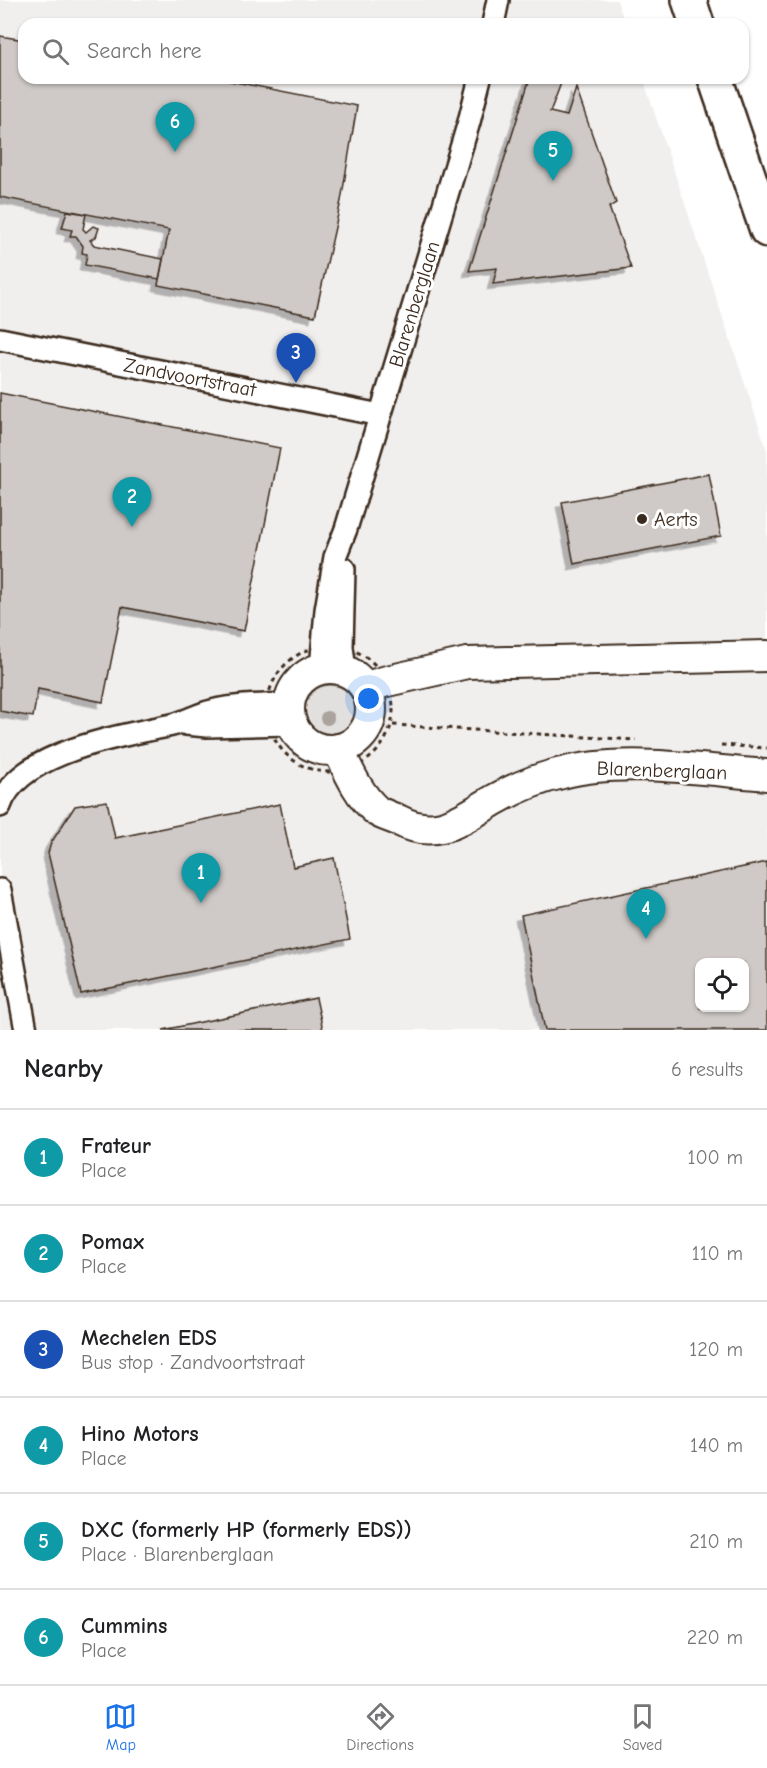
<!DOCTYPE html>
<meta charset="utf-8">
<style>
body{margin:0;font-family:"Comic Neue",sans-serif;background:#f6f6f6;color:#202124}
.controls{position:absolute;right:18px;bottom:18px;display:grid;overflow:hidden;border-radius:12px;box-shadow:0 2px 4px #0004}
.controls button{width:54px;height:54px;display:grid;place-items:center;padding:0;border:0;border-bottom:2px solid #e0e0e0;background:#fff;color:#202124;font:30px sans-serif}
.you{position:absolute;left:369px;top:699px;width:21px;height:21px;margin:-15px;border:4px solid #fff;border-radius:50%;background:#1a73e8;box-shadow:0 0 0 9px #1a73e833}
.badge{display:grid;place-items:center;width:39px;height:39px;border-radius:50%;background:#1a73e8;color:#fff;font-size:20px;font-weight:700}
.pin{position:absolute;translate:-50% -50px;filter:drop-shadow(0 2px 3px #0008)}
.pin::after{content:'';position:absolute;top:32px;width:21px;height:18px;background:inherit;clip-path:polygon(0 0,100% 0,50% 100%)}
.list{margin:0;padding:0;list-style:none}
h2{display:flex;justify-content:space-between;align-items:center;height:78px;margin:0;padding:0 24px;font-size:26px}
h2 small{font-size:20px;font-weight:400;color:#757577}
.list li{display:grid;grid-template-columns:39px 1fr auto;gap:18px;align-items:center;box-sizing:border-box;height:96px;padding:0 24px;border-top:2px solid #e0e0e0}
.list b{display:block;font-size:22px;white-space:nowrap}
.list p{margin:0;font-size:20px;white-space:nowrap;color:#757577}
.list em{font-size:20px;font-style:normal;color:#757577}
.icon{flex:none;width:33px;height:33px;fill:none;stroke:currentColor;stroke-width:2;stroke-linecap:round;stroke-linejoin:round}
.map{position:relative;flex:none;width:767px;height:1030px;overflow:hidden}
.search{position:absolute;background:#fff;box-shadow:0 2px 4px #0004;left:18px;right:18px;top:18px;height:66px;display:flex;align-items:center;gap:15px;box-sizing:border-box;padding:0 21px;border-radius:18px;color:#757577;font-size:22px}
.sheet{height:654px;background:#fff}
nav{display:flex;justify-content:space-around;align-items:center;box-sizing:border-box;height:84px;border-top:2px solid #e0e0e0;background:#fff;font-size:16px;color:#757577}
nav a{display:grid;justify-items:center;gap:3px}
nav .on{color:#1a73e8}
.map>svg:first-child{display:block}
.built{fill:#f1efee;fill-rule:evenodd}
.green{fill:#e2e0de;stroke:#8e857e;stroke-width:1.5}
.building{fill:#cfcac7;stroke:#3b2a1e;stroke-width:1.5;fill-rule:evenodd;filter:url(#shadow)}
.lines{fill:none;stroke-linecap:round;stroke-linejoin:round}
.street-casing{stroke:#3b2a1e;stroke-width:26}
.secondary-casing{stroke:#3b2a1e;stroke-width:34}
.highway-casing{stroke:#3b2a1e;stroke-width:38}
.path{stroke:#3b2a1e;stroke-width:3;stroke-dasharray:4.5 4.5;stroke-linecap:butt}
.street{stroke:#fff;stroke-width:21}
.secondary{stroke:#fff;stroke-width:30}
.highway{stroke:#fff;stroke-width:33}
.tree{fill:#aaa39e}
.poi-dot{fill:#3b2a1e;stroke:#fff;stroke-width:2}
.labels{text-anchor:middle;stroke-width:6;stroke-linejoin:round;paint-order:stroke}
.street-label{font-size:20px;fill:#3b2a1e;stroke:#fff}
.poi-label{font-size:20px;fill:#3b2a1e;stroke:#fff;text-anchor:start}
</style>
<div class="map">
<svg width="767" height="1030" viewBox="0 0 767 1030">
<defs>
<filter id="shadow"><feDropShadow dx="-5.5" dy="5.5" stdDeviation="0" flood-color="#0004"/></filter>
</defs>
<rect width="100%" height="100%" fill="#fff"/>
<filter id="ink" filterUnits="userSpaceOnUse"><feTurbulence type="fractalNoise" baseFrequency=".0167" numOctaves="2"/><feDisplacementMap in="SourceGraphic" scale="12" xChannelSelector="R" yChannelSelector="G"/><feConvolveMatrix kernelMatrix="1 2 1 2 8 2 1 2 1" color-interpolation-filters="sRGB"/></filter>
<g filter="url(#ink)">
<!-- built -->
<path class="built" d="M 0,0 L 617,0 L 625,24 L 24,24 L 24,78 L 643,78 L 767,450 L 767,1030 L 0,1030 ZM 700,963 L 744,963 L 744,1008 L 700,1008 Z"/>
<!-- green -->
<circle class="green" cx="330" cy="710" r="25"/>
<!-- building -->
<g class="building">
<polygon points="0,36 24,40 24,78 215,78 357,106 341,201 315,316 158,285 169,230 0,197"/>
<polygon points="530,78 563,78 550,112 567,116 576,88 616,203 609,207 631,268 493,284 497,268 469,271"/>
<polygon points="67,211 86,214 83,229 86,232 93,226 99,228 96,237 90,240 94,245 163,259 159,279 85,265 87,254 82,253 83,246 76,236 70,236 72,230 62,228"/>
<polygon points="0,393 280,448 244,631 122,607 103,702 38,689 33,717 0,711"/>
<polygon points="709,474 721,536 574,564 562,502"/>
<polygon points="107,801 115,838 280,804 293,867 334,858 350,939 81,994 48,853 51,843 75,806"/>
<path d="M 767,862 L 767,1030 L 545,1030 L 521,915 ZM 700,963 L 744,963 L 744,1008 L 700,1008 Z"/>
<polygon points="316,998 323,1030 163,1030"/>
</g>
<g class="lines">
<!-- street casing -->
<g class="street-casing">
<g id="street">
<polyline points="493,24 498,0"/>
<polyline points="0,339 380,415"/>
<polyline points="344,569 342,647 345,671"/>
<polyline points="321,669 326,610 335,557 346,529 469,122 480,78"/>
<polyline points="186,724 207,726 292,724"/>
<path d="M 0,806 C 18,751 123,736 172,725 C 186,722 198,714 212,711 C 236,705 264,705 290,704"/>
<polyline points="0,890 26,1030"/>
</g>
</g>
<!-- secondary casing -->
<g class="secondary-casing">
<g id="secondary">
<circle cx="330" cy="709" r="41"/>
<polyline points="366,689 373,685 387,681 467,663 767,656"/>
<path d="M 338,749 C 348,770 359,796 377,811 C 383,815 391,817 398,820 C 439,842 463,817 498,798 C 518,787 540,778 562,773 C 623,757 704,770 767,775"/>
</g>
</g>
<!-- highway casing -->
<g class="highway-casing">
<g id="highway">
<polyline points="689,0 697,24"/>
<polyline points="715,78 767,230"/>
</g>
</g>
<!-- path -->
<g class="path">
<circle cx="330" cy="709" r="63"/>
<polyline points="393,725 636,740"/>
<polyline points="721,745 767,748"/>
</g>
<!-- street -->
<use href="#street" class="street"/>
<!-- secondary -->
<use href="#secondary" class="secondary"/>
<!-- highway -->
<use href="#highway" class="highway"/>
</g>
<!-- trees -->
<circle class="tree" cx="327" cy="718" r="7"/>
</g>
<!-- markers -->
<circle class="poi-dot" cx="642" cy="519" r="6"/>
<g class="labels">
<!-- street labels -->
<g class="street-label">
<text transform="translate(414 304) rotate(-73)" y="7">Blarenberglaan</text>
<text transform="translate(190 377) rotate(11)" y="7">Zandvoortstraat</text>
<text transform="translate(662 770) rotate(2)" y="7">Blarenberglaan</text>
</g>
<!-- poi labels -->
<g class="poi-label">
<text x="654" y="526">Aerts</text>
</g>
</g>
</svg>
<div class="controls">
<button><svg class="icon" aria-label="locate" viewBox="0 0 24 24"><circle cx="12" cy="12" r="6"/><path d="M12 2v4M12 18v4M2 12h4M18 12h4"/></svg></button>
</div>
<div class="you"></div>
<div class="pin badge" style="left:201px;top:903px;background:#0f9aa8">1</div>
<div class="pin badge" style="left:132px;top:527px;background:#0f9aa8">2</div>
<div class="pin badge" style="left:296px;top:383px;background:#1a4fb4">3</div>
<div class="pin badge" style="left:646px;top:939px;background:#0f9aa8">4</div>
<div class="pin badge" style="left:553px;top:181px;background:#0f9aa8">5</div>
<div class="pin badge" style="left:175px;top:152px;background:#0f9aa8">6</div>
<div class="search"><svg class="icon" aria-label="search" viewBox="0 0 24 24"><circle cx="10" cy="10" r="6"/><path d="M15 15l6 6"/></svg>Search here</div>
</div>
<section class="sheet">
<h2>Nearby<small>6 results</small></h2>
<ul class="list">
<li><span class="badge" style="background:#0f9aa8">1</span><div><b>Frateur</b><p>Place</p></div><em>100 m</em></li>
<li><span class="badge" style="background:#0f9aa8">2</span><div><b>Pomax</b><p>Place</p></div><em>110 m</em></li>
<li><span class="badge" style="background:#1a4fb4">3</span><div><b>Mechelen EDS</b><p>Bus stop · Zandvoortstraat</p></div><em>120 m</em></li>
<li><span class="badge" style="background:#0f9aa8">4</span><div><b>Hino Motors</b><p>Place</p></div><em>140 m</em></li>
<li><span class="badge" style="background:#0f9aa8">5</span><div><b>DXC (formerly HP (formerly EDS))</b><p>Place · Blarenberglaan</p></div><em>210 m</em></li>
<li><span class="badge" style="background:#0f9aa8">6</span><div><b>Cummins</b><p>Place</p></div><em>220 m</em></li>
</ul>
</section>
<nav>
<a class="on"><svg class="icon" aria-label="map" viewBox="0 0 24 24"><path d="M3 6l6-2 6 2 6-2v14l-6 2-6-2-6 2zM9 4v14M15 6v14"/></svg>Map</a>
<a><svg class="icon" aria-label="directions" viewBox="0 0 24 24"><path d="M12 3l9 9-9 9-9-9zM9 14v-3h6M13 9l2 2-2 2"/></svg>Directions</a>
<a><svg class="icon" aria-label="saved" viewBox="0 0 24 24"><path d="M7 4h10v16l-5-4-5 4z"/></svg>Saved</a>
</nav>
